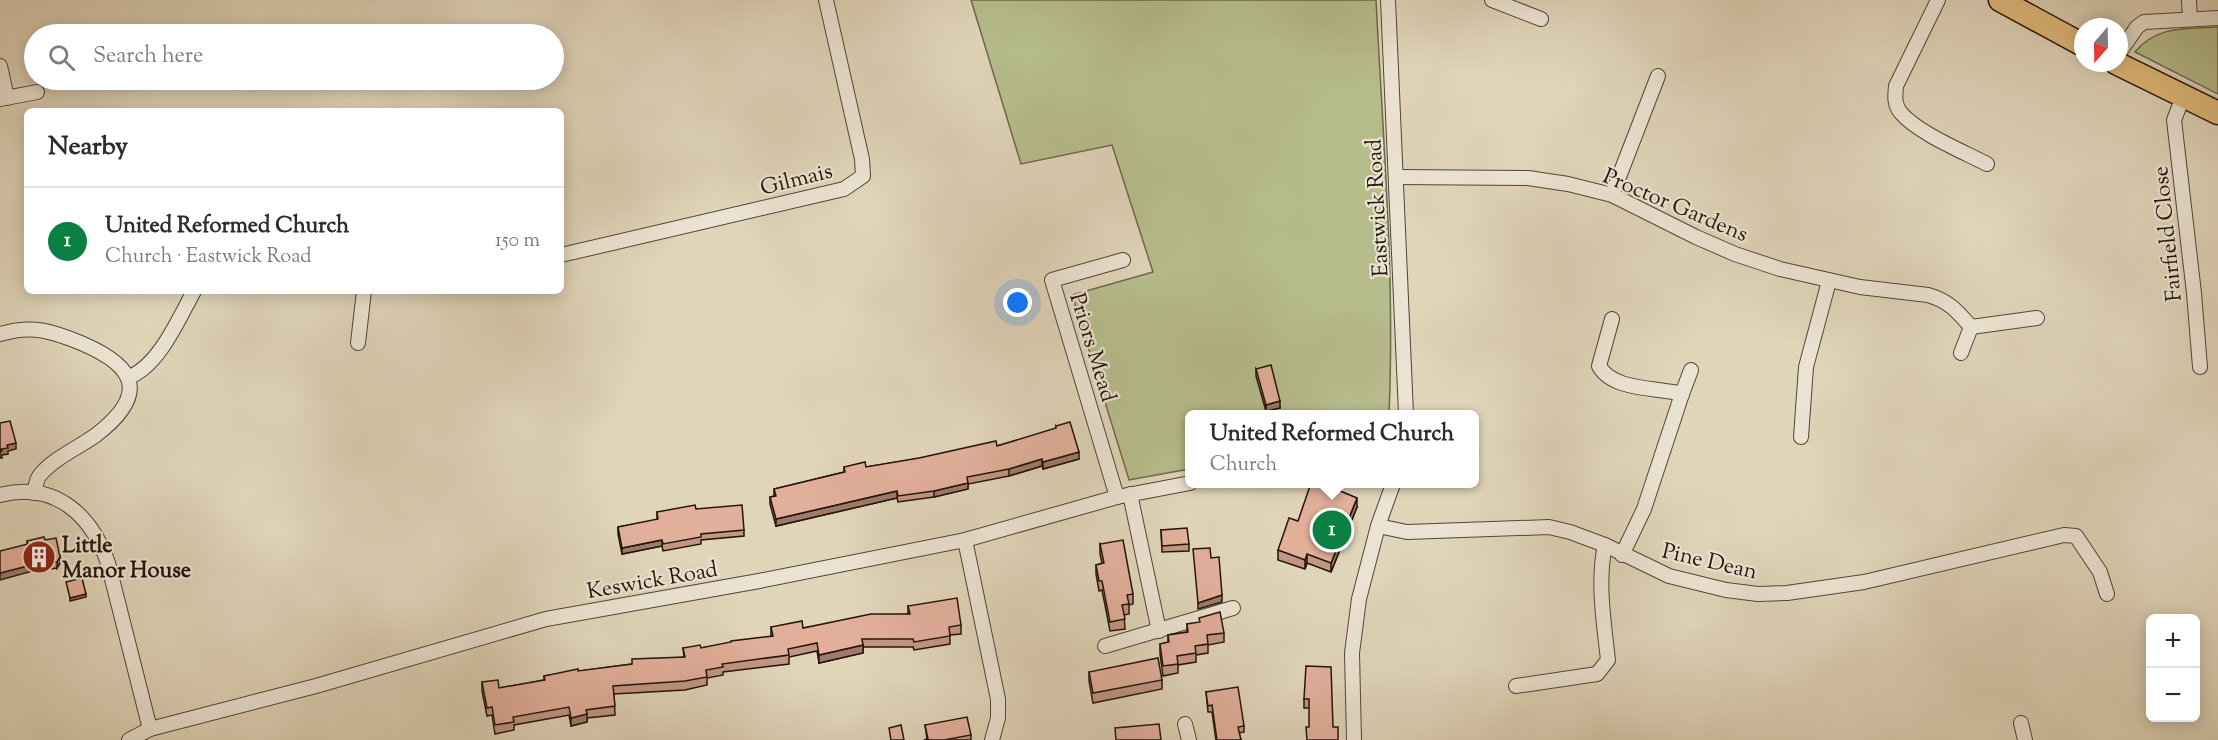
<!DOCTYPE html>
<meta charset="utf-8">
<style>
body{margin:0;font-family:"Sorts Mill Goudy",serif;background:#f2f2f3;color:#2b2b33}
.controls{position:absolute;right:18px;bottom:18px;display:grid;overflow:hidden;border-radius:9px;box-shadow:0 3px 15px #0003}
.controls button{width:54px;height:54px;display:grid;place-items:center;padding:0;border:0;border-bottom:2px solid #e1e1e2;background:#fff;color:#2b2b33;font:30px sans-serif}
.compass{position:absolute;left:2074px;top:18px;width:54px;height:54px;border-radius:50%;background:#fff;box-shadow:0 3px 15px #0003;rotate:200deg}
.you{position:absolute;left:1018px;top:303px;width:21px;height:21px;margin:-15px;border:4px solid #fff;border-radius:50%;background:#1a73e8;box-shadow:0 0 0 9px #1a73e833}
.badge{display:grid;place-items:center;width:39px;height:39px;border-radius:50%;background:#0b8043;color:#fff;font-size:20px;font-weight:700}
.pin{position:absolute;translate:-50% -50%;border:3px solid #fff;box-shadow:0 2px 6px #0006}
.popup{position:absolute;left:1185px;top:410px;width:294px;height:78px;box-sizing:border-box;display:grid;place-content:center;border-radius:9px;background:#fff;filter:drop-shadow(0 2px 4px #0005);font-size:20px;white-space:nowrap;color:#7c7c81}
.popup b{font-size:22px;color:#2b2b33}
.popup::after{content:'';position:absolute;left:50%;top:100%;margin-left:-12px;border:12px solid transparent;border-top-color:#fff}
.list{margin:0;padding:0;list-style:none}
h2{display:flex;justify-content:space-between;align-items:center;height:78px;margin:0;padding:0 24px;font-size:26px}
h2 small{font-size:20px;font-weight:400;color:#7c7c81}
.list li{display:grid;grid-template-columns:39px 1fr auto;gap:18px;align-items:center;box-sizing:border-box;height:108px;padding:0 24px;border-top:2px solid #e1e1e2}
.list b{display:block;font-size:22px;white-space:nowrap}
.list p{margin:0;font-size:20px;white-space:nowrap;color:#7c7c81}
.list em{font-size:20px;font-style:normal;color:#7c7c81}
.icon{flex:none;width:33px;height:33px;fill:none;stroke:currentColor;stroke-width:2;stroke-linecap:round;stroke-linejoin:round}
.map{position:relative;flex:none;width:2218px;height:740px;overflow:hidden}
.search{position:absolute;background:#fff;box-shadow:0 3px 15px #0003;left:24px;top:24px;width:540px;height:66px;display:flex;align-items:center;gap:15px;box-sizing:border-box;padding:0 21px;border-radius:33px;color:#7c7c81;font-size:22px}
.panel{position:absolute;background:#fff;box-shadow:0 3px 15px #0003;left:24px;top:108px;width:540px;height:186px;border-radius:9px}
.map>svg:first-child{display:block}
.green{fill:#b6bc8c;stroke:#6d684b;stroke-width:1.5}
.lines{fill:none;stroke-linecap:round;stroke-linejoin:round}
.minor-casing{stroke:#534436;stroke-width:16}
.primary-casing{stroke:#24140a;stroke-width:25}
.minor{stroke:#ebe3d2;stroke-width:14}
.primary{stroke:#e0ba7c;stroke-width:22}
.wall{fill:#c29685;stroke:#24140a;stroke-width:1.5}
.shaded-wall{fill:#9e7a6c;stroke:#24140a;stroke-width:1.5}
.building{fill:#e2af9b;stroke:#24140a;stroke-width:1.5}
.labels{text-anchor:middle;stroke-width:4.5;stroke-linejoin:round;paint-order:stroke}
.street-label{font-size:22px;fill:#24140a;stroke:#ebe3d2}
.poi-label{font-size:22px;font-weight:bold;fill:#24140a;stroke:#ebe3d2;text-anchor:start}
</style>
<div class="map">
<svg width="2218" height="740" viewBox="0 0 2218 740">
<rect width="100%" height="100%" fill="#e0d4b9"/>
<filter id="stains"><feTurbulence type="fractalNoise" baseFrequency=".00333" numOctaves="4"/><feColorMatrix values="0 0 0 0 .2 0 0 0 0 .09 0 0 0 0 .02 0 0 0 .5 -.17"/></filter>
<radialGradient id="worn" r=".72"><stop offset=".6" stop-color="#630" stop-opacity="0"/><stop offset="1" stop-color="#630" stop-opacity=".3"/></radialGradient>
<!-- green -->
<g class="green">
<path d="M 971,0 L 1376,0 C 1383,138 1395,277 1389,414 L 1190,414 L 1189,469 L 1129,480 L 1072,295 L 1153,272 L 1112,145 L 1021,164 Z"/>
<path d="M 2218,27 L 2218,94 L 2135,52 C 2157,25 2186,29 2218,27 Z"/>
</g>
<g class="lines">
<!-- minor casing -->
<g class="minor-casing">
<g id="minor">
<polyline points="1388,0 1406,414"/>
<polyline points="1492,0 1541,19"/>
<path d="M 1938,0 L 1896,86 C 1895,96 1894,105 1901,113 C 1918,133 1964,152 1987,164"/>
<polyline points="2189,0 2190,19"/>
<polyline points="2119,53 2137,27 2144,22 2218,18"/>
<polyline points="0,66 7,98"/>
<polyline points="2183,97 2174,120 2194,293 2200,367"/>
<polyline points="0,99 37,92"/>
<path d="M 1396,177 L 1528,178 L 1568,184 L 1612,195 L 1696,237 L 1735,254 L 1780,269 L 1860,287 L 1928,295 C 1949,301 1957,311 1971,327 L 1961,353"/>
<polyline points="1612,195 1658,76"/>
<polyline points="561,255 844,189 863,176 862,159 826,0"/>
<path d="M 1612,319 L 1599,366 C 1613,391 1656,387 1682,394 L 1644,509 L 1622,555"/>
<polyline points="1971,327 2037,318"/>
<path d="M 0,334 C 28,326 44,329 71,339 C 129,361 156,389 96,435 C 78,448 54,458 40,475 C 36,480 36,486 34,493"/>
<polyline points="358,343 364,291"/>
<path d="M 129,377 C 159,366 179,318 194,291"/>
<polyline points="1682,394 1691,370"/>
<polyline points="1801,437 1806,367 1829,281"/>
<polyline points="1130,494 1159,631"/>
<path d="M 0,495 C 54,481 91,514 108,563 L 150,729"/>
<polyline points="1117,497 1052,280 1123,260"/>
<polyline points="1378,526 1407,532 1549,527 1570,532 1605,545 1669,576 1726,590 1758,594 1787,593 1864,582 2064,535 2076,536 2100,572 2107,594"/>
<polyline points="965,540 998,699 998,718 992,740"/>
<polyline points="1105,646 1233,608"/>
<path d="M 1516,686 L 1597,674 L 1608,660 C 1604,623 1597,582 1605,545"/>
<polyline points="2021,723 2025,740"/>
<polyline points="1185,724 1189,740"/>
<polyline points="129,740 150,729 316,686 546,619 759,581 965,540 1117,497 1190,483"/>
<polyline points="1354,740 1352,653 1359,599 1378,526 1393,484"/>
</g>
</g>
<!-- primary casing -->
<g class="primary-casing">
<g id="primary">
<polyline points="2000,0 2083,45"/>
<polyline points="2116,63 2218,113"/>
</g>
</g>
<!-- minor -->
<use href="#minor" class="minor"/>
<!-- primary -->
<use href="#primary" class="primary"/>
</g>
<!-- wall -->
<g class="wall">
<polygon points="1256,369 1280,408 1266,411 1256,376"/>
<polygon points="1056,426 1079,459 1043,469 1042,466 1009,476 968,484 968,489 934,497 898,502 897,498 776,526 770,504 770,497 774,496 774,489 844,472 844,467 866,467 997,446 1056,429"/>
<polygon points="1357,507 1331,572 1307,563 1305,569 1278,560 1278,550 1298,521"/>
<polygon points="696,509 744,530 744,536 701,540 701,544 663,551 662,546 622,554 618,534 618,527 657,520 657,512"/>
<polygon points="1161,530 1189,544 1189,551 1162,552"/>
<polygon points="45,540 60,563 57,568 50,569 47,567 27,544 27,541"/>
<polygon points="1100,544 1133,594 1133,604 1129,605 1129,614 1124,615 1125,629 1110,631 1102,590 1099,591 1096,574 1096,565 1102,563 1100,554"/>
<polygon points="908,606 961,625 961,634 950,635 950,644 914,650 913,647 863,647 863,653 819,663 817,651 789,657 789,664 723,672 723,675 707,678 707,685 685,690 614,694 615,715 587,718 587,722 571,726 569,715 514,725 514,730 495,734 492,715 487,716 482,691 482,682 499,688 544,680 544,676 684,657 683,648 701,648 771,637 771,627 803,628 908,614"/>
<polygon points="1187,624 1224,633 1224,642 1208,645 1208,653 1196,655 1196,662 1178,665 1178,673 1163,676 1160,654 1160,644 1168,642 1168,635 1187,632"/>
<polygon points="1331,667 1309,708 1304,708 1304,699"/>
<polygon points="1089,672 1162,680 1162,689 1093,703 1089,681"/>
<polygon points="1206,692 1244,726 1244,732 1239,733 1241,740 1216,740 1212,712 1208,712"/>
<polygon points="925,725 971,735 971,740 924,740 927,739"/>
</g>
<!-- shaded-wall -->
<g class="shaded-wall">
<polygon points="1280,401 1280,408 1266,411 1266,405"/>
<polygon points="16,443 16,449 8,451 8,454 2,455 2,458 0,458 0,452 1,449 7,445"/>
<polygon points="1079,452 1079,459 1043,469 1043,462"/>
<polygon points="1042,459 1042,466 1009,476 1009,469"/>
<polygon points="968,483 968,489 934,497 934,491"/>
<polygon points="897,491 897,498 776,526 776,519"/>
<polygon points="1357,498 1357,507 1331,572 1331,563"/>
<polygon points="662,540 662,546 622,554 622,548"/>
<polygon points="1307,554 1307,563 1305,569 1305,560"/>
<polygon points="60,557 60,563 57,568 57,562"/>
<polygon points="47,561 47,567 0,580 0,573"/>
<polygon points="86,594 86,597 70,601 70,598"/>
<polygon points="1222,595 1222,602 1198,609 1198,603"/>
<polygon points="863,645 863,653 819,663 819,655"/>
<polygon points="587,714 587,722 571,726 571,718"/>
</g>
<!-- building -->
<g class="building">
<polygon points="1271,365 1280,401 1266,405 1256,369"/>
<polygon points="10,421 16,443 7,445 8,448 1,449 2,451 0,452 0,423"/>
<polygon points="1070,422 1079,452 1043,462 1042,459 1009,469 967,477 968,483 934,491 898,496 897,491 776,519 770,497 776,496 774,489 845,472 844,467 865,462 866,467 919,458 996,441 997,446 1056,428 1056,426"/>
<polygon points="1311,483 1321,483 1357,498 1331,563 1307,554 1305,560 1278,550 1289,518 1298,521"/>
<polygon points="695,505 696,509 742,505 744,530 701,534 701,537 663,544 662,540 622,548 618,527 658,519 657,512"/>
<polygon points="1187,528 1189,544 1162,546 1161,530"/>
<polygon points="44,537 45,540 56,538 60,557 57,562 50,563 47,561 0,573 0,551 28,544 27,541"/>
<polygon points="1123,540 1133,594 1127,595 1129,604 1122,605 1125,619 1110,622 1102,581 1099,581 1096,565 1104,563 1100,544"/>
<polygon points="1210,548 1211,558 1219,557 1222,595 1198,603 1193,549"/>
<polygon points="82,578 86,594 70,598 66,582"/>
<polygon points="957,598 961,625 949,627 950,636 914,642 913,639 862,639 863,645 819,655 817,643 788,649 789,655 722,664 723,667 706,670 707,677 685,681 613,686 615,706 586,710 587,714 571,718 569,707 513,717 514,722 495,725 492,707 487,708 482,682 498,680 499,688 545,680 544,676 578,669 578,671 632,664 632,659 685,657 683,648 700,645 701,648 731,642 731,641 773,636 771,627 802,621 803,628 871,614 910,614 908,606"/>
<polygon points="1220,612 1224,633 1207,635 1208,644 1195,646 1196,653 1177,656 1178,664 1163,666 1160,644 1169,642 1168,635 1188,632 1187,624 1200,622 1199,618"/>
<polygon points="1158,658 1162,680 1093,693 1089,672"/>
<polygon points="1306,666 1331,667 1333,727 1338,727 1338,740 1307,740 1306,727 1309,727 1309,699 1304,699"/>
<polygon points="1238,687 1244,726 1238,727 1241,740 1217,740 1212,705 1208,706 1206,692"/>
<polygon points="967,717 971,735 944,740 924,740 928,739 925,725"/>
<polygon points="1159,724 1161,740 1116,740 1115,728"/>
<polygon points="901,725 904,740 891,740 889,728"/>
</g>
<!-- icons -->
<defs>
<g id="building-disc" transform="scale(1.725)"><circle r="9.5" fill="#8f2418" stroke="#ebe3d2"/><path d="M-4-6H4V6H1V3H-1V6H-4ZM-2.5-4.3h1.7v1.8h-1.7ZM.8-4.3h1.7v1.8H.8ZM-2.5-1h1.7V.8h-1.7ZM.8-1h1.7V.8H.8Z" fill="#fff"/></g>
</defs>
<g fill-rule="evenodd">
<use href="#building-disc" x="39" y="557"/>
</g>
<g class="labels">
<!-- street labels -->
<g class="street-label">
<text transform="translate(796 178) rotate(-14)" y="8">Gilmais</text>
<text transform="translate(1676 204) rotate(23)" y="8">Proctor Gardens</text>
<text transform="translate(1376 208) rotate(-93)" y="8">Eastwick Road</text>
<text transform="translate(2166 234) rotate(-96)" y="8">Fairfield Close</text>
<text transform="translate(1094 347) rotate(73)" y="8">Priors Mead</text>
<text transform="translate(1710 560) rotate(13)" y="8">Pine Dean</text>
<text transform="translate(652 579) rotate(-10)" y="8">Keswick Road</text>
</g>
<!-- poi labels -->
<g class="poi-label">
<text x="62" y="552">Little<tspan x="62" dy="25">Manor House</tspan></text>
</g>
</g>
<rect width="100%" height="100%" filter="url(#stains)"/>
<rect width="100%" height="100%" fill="url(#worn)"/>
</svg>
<div class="controls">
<button>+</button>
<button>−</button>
</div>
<svg class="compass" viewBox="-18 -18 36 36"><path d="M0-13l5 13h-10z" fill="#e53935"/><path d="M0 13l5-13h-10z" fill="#7c7c81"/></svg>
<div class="you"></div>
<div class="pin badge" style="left:1332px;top:530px">1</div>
<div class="popup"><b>United Reformed Church</b>Church</div>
<div class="search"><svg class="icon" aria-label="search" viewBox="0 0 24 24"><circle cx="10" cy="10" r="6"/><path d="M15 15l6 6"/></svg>Search here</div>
<section class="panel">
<h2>Nearby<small></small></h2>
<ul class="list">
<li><span class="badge">1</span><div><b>United Reformed Church</b><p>Church · Eastwick Road</p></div><em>150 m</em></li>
</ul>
</section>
</div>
